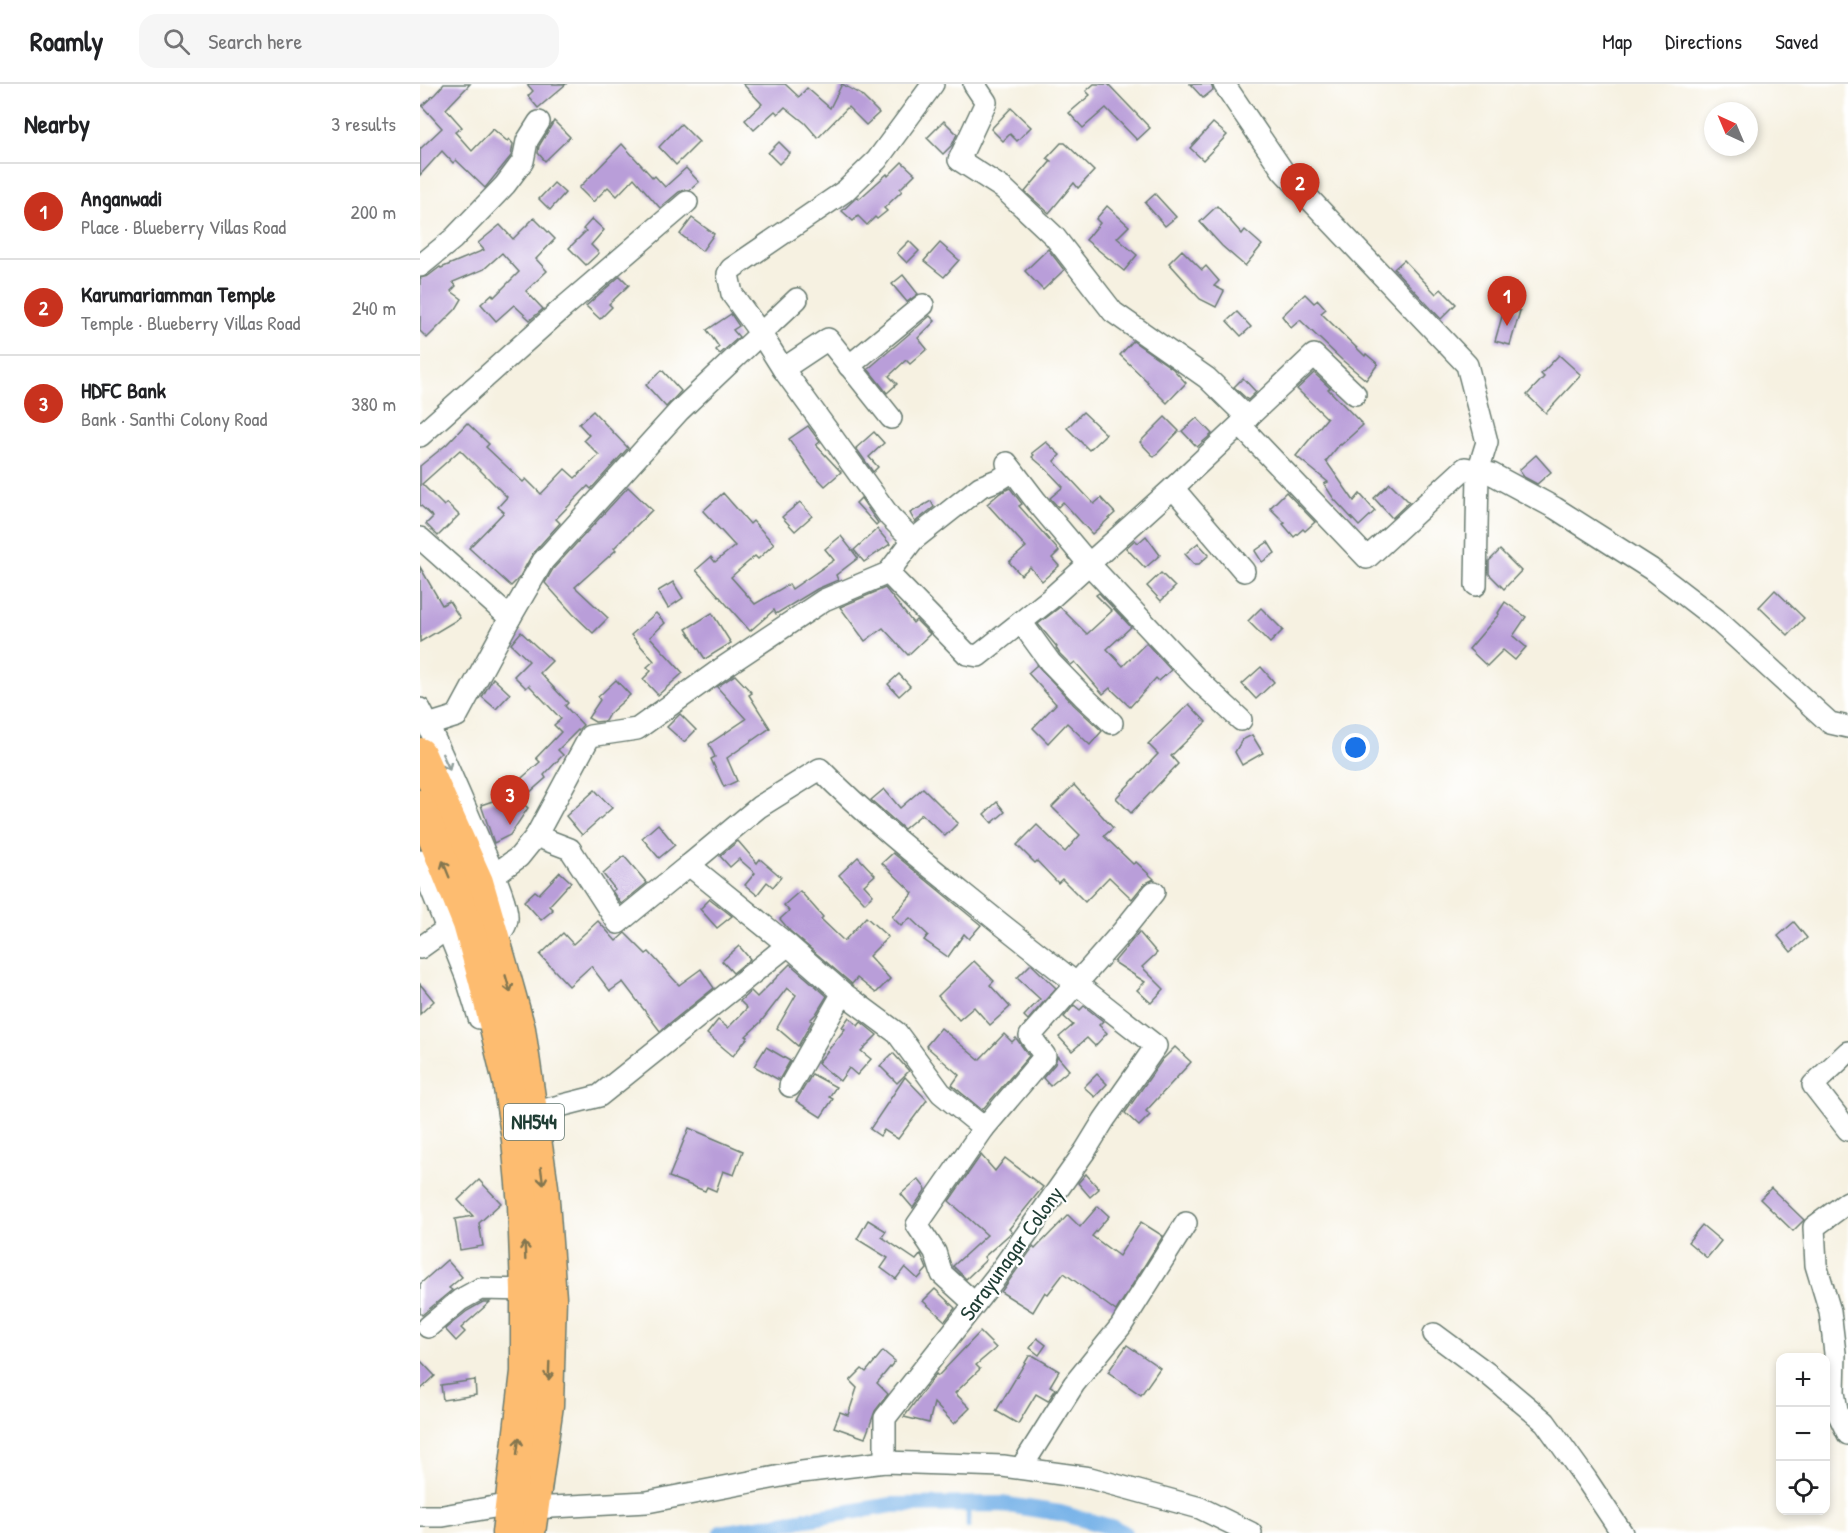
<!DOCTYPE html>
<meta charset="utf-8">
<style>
body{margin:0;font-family:"Patrick Hand",sans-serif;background:#f6f6f6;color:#202124}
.controls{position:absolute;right:18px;bottom:18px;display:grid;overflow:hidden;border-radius:12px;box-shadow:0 3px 9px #0003}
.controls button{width:54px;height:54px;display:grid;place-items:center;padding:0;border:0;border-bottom:2px solid #e0e0e0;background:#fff;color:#202124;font:30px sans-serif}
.compass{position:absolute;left:1284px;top:18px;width:54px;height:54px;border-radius:50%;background:#fff;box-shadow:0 3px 9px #0003;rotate:316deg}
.you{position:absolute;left:936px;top:664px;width:21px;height:21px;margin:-15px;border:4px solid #fff;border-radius:50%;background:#1a73e8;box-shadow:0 0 0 9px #1a73e833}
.badge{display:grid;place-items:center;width:39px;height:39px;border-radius:50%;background:#c8321e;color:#fff;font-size:20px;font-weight:700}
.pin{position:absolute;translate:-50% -50px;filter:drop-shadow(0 2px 3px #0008)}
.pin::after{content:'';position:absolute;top:32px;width:21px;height:18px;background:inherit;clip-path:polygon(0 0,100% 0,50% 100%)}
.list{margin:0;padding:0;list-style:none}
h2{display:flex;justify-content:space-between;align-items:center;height:78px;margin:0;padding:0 24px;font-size:26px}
h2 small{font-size:20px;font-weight:400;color:#757577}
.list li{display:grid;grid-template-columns:39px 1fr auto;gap:18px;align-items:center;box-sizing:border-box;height:96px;padding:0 24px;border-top:2px solid #e0e0e0}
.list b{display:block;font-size:22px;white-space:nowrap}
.list p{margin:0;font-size:20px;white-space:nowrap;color:#757577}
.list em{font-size:20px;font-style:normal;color:#757577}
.icon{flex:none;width:33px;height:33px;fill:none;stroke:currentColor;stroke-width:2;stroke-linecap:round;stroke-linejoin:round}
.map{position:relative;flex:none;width:1428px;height:1449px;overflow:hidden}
header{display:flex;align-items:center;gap:36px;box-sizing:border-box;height:84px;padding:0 30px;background:#fff;border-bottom:2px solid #e0e0e0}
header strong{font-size:28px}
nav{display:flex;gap:33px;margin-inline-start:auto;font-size:21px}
.search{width:420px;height:54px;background:#f6f6f6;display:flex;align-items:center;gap:15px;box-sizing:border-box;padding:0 21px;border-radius:18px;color:#757577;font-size:22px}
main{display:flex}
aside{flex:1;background:#fff}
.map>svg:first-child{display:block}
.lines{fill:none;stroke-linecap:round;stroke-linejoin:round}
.stream{stroke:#77b2e8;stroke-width:4.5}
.canal{stroke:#77b2e8;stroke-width:16}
.building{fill:#b99ed9}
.minor-casing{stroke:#6a7c71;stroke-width:24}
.highway-casing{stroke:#6a7c71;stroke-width:33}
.minor{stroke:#fff;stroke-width:21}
.highway{stroke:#fdbc6f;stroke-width:30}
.oneway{stroke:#8f9e9a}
.oneway2{stroke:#83764f}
.labels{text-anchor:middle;stroke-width:4.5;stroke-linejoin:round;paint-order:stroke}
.shield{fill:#fff;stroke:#627771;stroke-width:1.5}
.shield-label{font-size:21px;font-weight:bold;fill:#1f3d34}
.street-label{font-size:22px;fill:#1f3d34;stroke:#fff}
</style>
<header>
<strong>Roamly</strong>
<div class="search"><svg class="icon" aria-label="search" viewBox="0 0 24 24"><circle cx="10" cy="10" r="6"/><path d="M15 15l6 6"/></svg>Search here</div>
<nav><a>Map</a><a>Directions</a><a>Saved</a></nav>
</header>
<main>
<aside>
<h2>Nearby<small>3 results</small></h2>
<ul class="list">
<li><span class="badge">1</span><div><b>Anganwadi</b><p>Place · Blueberry Villas Road</p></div><em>200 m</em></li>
<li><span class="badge">2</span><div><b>Karumariamman Temple</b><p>Temple · Blueberry Villas Road</p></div><em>240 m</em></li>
<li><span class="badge">3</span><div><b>HDFC Bank</b><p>Bank · Santhi Colony Road</p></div><em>380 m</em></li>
</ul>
</aside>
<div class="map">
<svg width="1428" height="1449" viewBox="0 0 1428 1449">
<rect width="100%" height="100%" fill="#fff"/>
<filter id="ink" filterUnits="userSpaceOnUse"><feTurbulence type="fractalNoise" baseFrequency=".0167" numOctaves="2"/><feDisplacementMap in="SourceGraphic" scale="12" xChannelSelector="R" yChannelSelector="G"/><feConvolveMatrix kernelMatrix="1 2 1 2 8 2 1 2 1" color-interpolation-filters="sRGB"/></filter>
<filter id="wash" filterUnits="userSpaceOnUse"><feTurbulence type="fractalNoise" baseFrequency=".008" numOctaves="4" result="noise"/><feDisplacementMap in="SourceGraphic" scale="24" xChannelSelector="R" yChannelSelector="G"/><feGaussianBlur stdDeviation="1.35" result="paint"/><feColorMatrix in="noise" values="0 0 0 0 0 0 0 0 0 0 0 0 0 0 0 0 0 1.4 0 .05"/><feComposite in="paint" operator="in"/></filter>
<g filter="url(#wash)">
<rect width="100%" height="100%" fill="#f6f1e1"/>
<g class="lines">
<!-- stream -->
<polyline class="stream" points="548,1443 548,1420"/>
<!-- canal -->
<polyline class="canal" points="301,1449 472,1421 581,1420 640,1429 694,1444 704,1449"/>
</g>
<g id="blocks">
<!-- building -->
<g class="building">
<polygon points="24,0 50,0 26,25 42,43 35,48 52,67 73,45 87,57 89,55 93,60 91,72 65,104 36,76 33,79 22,67 0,91 0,65 22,44 2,22 15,10"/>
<polygon points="107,0 146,0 118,24 108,12 113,7"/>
<polygon points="323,0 365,0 379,13 387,4 410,24 422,0 440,10 459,29 446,41 428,23 398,54 385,39 365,23 358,30 355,27 334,46 325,36 342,20"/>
<polygon points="674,0 688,0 730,44 717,56 686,24 663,44 649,29 670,11 666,7"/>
<polygon points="770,0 791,0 793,6 783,14"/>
<polygon points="591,24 611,43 597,57 590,50 583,57 571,45"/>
<polygon points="134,37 150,53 125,77 118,69 119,62"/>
<polygon points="524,37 537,50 532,61 523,70 507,54"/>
<polygon points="793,39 807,51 783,76 770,64"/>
<polygon points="261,40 279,58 256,81 239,63"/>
<polygon points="359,58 370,69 359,80 348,69"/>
<polygon points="641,59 645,59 674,87 658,104 654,99 629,129 605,108 631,77 627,74"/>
<polygon points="202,60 233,94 235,92 245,103 266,84 279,98 270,106 264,106 259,108 240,124 214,94 197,112 188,103 173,118 159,104"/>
<polygon points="482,78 495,90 480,105 482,107 464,124 467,127 457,135 455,133 447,141 438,132 433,137 422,127 437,113 439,115 467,90 468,92"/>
<polygon points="134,99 145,109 130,126 119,115"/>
<polygon points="735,110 756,133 745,142 725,119"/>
<polygon points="687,122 709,142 697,154 717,171 704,187 666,156 680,139 676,135"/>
<polygon points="797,122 822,150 825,146 842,161 825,182 802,162 780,138"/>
<polygon points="114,134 135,155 116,175 127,187 106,207 123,225 110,236 94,221 76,237 61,220 72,210 74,213 99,188 82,169 64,185 33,198 36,202 31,207 42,215 36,225 7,254 0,247 0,194 8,192 20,183 21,184 64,166 58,159 80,141 93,155"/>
<polygon points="272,134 294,150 282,167 260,150"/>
<polygon points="172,135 184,146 171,161 179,169 166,181 149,164 166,147 163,145"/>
<polygon points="489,157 499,167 487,179 477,169"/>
<polygon points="520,159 539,176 524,193 504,177"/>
<polygon points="628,165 644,186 623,206 605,187"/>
<polygon points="762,166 782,186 786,182 799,197 794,202 804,207 796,223 780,215 766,200 767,199 749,179"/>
<polygon points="984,176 1016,210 1021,205 1036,220 1021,235 974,185"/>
<polygon points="483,191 498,210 487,218 472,200"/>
<polygon points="200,192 209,201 189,220 192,223 180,235 166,222"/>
<polygon points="885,210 894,219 898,216 906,225 901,229 945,272 946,270 958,280 946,296 922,276 880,236 871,244 862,232"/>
<polygon points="1085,222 1100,227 1090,261 1075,257"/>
<polygon points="817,228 831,243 821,252 807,237"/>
<polygon points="311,230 319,242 313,246 319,253 300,270 296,266 299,263 287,246"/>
<polygon points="510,232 515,237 498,254 507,265 490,280 486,276 469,292 477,300 467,309 448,285"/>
<polygon points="713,257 753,285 766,299 747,319 727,299 728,298 700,271"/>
<polygon points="1139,271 1161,291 1126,329 1107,311 1124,293 1121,290"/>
<polygon points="242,286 261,307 246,323 226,301"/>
<polygon points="894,289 910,304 908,305 943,341 921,361 920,360 906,377 934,417 940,410 955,427 939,442 914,415 904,400 908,398 876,372 907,334 877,305"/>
<polygon points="823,294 836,308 828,316 814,303"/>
<polygon points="173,327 208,364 171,405 168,402 136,435 140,439 113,469 99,494 91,502 49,464 84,428 78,423 87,413 40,366 2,400 24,422 27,419 39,431 18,452 6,440 13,433 0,421 0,382 27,360 47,339 69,360 66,363 103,398 106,395 121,410 145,385 155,394 179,371 164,356 169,351 159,340"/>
<polygon points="663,328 686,350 669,366 647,344"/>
<polygon points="745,333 759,347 734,373 720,358"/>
<polygon points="777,334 792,350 777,363 762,347"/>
<polygon points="388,342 400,358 396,361 421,388 405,402 391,387 369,355"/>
<polygon points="454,348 464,359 449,373 458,383 453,388 436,364"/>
<polygon points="626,358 640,371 634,377 674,420 681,414 695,429 672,450 643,418 638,423 630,414 643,403 626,385 612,373 614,371 612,369"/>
<polygon points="1116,371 1131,388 1117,400 1104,393 1099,386"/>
<polygon points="970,399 989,418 972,434 954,414"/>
<polygon points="208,403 232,426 194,464 196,466 155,503 188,534 173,549 153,530 125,499 133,485"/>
<polygon points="590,404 602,420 599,422 639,467 632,474 639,482 622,497 610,483 601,491 589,478 606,463 567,420 580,409"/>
<polygon points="866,408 895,438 885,447 883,445 874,453 863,440 865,439 850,424"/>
<polygon points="303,409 330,440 333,437 354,460 338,475 335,472 311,493 335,520 369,500 372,505 414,476 405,465 421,452 438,474 416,491 418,496 397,505 356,530 354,526 330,547 276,486 291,473 295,478 315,462 283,427"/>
<polygon points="441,414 458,439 456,441 436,419"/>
<polygon points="511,417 514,423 495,438 490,429"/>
<polygon points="380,418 392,432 375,447 362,433"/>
<polygon points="457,445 470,460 444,478 434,466"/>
<polygon points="726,452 740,471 725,484 706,464 715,456 718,459"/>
<polygon points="848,458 855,469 842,478 835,467"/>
<polygon points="778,459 789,471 779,480 774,480 765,470"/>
<polygon points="1080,466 1101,487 1084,505 1069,490 1069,477"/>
<polygon points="0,483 22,521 29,517 40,534 0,558"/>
<polygon points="741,489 755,503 741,517 727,502"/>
<polygon points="253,498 263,514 248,524 238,507"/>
<polygon points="465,504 493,539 496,536 510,550 488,571 463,544 445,557 420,523"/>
<polygon points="1355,506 1384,534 1368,551 1339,523"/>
<polygon points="679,509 711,543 687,565 703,582 726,559 751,586 739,597 736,594 710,623 690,604 683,610 655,578 651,581 640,570 636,564 637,563 618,540 640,523 667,550 692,527 676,511"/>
<polygon points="1085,518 1106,533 1093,552 1106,563 1095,576 1083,566 1067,582 1049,565 1079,530 1078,529"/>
<polygon points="841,524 863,546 850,559 828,537"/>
<polygon points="236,529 245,539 230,553 263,589 238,611 223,595 231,587 227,583 234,577 211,551"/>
<polygon points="292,529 311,559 285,575 266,545"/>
<polygon points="101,548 132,577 120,589 148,619 145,622 163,641 138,666 143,671 124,691 126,694 100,717 108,724 90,751 74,759 61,721 102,707 95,700 120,678 116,674 141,648 134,641 141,635 109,601 106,604 94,592 109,577 91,560"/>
<polygon points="617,581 654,621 682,647 670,661 647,639 628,659 613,644 636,620 608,589"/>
<polygon points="841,583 854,598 836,615 822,600"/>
<polygon points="479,590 490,602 479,612 468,600"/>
<polygon points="315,591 332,609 329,611 350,644 307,674 317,697 304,703 291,675 295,673 289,660 326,635 297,603"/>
<polygon points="73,594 90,610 76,625 62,613"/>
<polygon points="196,596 210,611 189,630 185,637 175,638 168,634 180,616 178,613"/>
<polygon points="769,620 786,638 751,672 758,680 711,729 696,714 738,670 728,660"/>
<polygon points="260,630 276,646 264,658 247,643"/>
<polygon points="832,651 843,669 822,681 815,668 822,656"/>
<polygon points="654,701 693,744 684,752 713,780 716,778 734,795 724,800 712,815 689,793 665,818 642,795 638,799 617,777 615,779 597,761 617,741 645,768 660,751 632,723"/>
<polygon points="503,704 538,739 525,752 502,730 484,745 451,716 464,705 480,724"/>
<polygon points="175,706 192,724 162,751 146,732"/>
<polygon points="577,718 585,728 572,739 564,730"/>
<polygon points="238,740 255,761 239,774 222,754"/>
<polygon points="318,757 337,779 340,775 361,793 353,803 347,798 337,811 325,801 335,789 319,775 310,783 300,772"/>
<polygon points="473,769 561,841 549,855 544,850 528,873 504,856 508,851 490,834 481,842 472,833 493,809 462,779"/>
<polygon points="204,772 227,799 201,820 192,807 195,805 183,790"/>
<polygon points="438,773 455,791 444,801 453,811 445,819 419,791"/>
<polygon points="140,788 151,798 129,822 133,826 121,836 104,817 115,807 119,810"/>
<polygon points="380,807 403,833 401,835 424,857 446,833 468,853 449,872 470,895 456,909 437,894 432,900 370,847 360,835 369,827 364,821"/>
<polygon points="290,815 312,832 297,844 280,825"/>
<polygon points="178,837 196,857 205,849 226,870 229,868 259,901 281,885 294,904 240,947 203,898 190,907 171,882 149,902 120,871 143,849 153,860"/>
<polygon points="1374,838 1387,854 1371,868 1358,852"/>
<polygon points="719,848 737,869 722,883 744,905 731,919 717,906 725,898 694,878"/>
<polygon points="319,862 330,875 313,889 302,877"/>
<polygon points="554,877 574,897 570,901 590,923 570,941 554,923 539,936 518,912"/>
<polygon points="370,880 407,912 396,930 390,936 392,937 378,962 357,944 376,911 367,904 340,939 326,952 328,953 313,972 287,950 298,936 308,944 327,924 320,917 331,907 337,913"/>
<polygon points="611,880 636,904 608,936 604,932 620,915 597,894"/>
<polygon points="0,900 14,917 0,930"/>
<polygon points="654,921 660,926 664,922 683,937 679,941 687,949 675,962 667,954 652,967 639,953 653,941 644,933"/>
<polygon points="429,933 438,942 441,938 457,951 441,967 451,975 437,991 429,984 420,997 398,979 425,945 422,943"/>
<polygon points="521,944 559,976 584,950 592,958 596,954 609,972 562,1026 532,1001 539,991 506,962"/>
<polygon points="346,963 370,977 359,996 334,982"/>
<polygon points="755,963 771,978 726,1027 730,1031 719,1042 705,1029 742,976"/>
<polygon points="473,969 489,987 477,999 460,982"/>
<polygon points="637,972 649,986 630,1002 623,994 635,980"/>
<polygon points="392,990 416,1003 409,1013 413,1015 401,1033 376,1017"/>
<polygon points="677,990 687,1000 675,1013 664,1003"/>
<polygon points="485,993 507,1016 478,1055 464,1046 460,1052 450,1045"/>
<polygon points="269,1044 323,1067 314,1091 303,1087 296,1107 287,1103 285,1107 249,1093"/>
<polygon points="561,1071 575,1087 585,1074 623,1103 589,1145 592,1148 564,1173 566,1176 546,1195 533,1182 567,1151 529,1117"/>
<polygon points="666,1090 679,1105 670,1113 658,1099"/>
<polygon points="498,1095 506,1105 493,1124 481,1110"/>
<polygon points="59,1096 81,1119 59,1139 63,1162 40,1166 35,1135 53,1132 38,1116"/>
<polygon points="1351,1104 1384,1136 1373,1147 1340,1115"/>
<polygon points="678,1122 689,1132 672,1152 699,1172 721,1138 743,1152 696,1227 644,1189 628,1210 625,1208 613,1228 581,1208 613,1163 615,1165 648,1131 660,1143"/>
<polygon points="448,1136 466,1147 462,1153 496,1176 501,1170 507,1185 498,1195 485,1183 476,1195 461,1184 468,1174 437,1155"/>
<polygon points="1282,1141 1301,1157 1287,1174 1268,1158"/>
<polygon points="27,1176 42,1193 29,1204 32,1206 2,1231 0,1229 0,1200"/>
<polygon points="515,1205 535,1224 525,1237 503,1217"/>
<polygon points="63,1218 70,1218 41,1244 45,1248 36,1257 25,1245 47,1227"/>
<polygon points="560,1248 576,1264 556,1281 560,1285 535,1309 550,1324 534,1340 514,1319 509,1339 484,1333 516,1290 518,1292"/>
<polygon points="617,1254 626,1261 619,1271 610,1264"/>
<polygon points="707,1261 740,1284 721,1311 688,1288"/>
<polygon points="463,1267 475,1277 457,1299 468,1310 455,1327 445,1354 414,1343 420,1328 428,1331 437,1304 430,1297 442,1285 446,1288"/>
<polygon points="609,1272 614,1272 639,1287 630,1302 636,1305 628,1317 616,1310 598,1340 576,1327"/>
<polygon points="0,1276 15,1292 0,1306"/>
<polygon points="55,1296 56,1311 23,1316 21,1301"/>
</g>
</g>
</g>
<g filter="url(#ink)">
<use href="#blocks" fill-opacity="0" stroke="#6a7c71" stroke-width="1.5"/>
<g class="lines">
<!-- minor casing -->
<g class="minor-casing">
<g id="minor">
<polyline points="554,0 566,18 539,76 584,105 634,152 693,228 787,294 828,334"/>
<polyline points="804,0 863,87 1047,281 1067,358 1058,387 1056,501"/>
<polyline points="0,182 33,155 85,101 103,77 107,57 119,38"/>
<polyline points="429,282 503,221"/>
<polyline points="363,285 408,255 471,334"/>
<polyline points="820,341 947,474 1045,384 1072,390 1135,424 1231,485 1296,535 1410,639 1428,643"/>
<polyline points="0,352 143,224 267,118"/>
<polyline points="587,379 616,417 669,480 776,594 821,636"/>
<polyline points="753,404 824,487"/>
<polyline points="0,454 90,534"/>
<polyline points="493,456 470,433 363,285 341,250 312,210 308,190 311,185 425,107 457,76 513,0"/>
<polyline points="468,489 493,456 560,403 580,395 593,387"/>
<polyline points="601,538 630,578 663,612 692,639"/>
<path d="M 0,625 C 24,672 44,721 65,770 C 71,784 89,822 87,835 C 86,844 80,849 75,854"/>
<polyline points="8,641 37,632 90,534 123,477 259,327 377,215"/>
<polyline points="0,777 46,892 59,934"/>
<path d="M 269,781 L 339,723 L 400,685 C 445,731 495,771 545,811 C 608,862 672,912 736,962 L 684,1036 L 665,1067 L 576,1193 L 465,1334 L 465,1378"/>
<polyline points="74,791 99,773 116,752"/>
<polyline points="368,861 269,781 198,839 150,765 116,752 170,652 217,645 301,585 404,516 468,489 547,570 558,572 630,515 753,404 894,271 935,310"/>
<polyline points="0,864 28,844"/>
<polyline points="1428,968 1393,1001 1428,1046"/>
<polyline points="370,1002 423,909"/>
<polyline points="112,1029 179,1012 368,861 423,909 477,949 521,1009 564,1044 625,972 610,952 702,848 734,808"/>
<polyline points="1428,1118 1394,1143 1396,1181 1410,1227 1415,1269 1414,1308 1417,1327 1428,1350"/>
<polyline points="555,1220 522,1190 515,1168 497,1141 564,1044"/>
<polyline points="8,1243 40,1216 60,1205 106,1206"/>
<polyline points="1014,1250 1068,1290 1125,1338 1166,1395 1202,1449"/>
<polyline points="601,1384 654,1300 701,1242 766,1139"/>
<polyline points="113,1424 227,1418 382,1388 465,1378 583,1382 670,1394 780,1424 831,1449"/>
<polyline points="0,1432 23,1432 91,1420"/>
</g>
</g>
<!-- highway casing -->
<g class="highway-casing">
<g id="highway">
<polyline points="0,669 58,798 81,877 100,945 123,1103 131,1214 128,1321 110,1449"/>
<polyline points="0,721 48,840 64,897 88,998 97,1056 103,1121 106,1206 106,1288 87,1449"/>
</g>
</g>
<!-- minor -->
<use href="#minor" class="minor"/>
<!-- highway -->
<use href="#highway" class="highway"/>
</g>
<!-- one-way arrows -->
<defs><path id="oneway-shaft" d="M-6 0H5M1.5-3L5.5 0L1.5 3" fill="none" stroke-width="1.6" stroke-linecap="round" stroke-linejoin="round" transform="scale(1.5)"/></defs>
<use class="oneway" href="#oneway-shaft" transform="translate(26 678) rotate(65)"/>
<g class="oneway2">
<use href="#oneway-shaft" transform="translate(26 785) rotate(-112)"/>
<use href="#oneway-shaft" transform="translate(88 900) rotate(74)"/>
<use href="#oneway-shaft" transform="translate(122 1092) rotate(82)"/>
<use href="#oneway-shaft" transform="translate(105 1167) rotate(-92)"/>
<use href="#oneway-shaft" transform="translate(129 1287) rotate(92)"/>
<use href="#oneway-shaft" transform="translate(98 1362) rotate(-83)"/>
</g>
</g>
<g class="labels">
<!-- shield labels -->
<rect class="shield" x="84" y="1020" width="60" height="36" rx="4.5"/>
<g class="shield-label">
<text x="114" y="1045">NH544</text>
</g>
<!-- street labels -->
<g class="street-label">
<text transform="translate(591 1169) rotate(-54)" y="8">Sarayunagar Colony</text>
</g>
</g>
</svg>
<div class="controls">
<button>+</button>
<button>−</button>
<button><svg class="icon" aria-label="locate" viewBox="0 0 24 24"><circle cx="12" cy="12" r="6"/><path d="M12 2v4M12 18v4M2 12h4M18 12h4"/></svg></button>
</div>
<svg class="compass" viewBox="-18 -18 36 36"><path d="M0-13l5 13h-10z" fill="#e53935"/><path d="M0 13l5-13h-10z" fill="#757577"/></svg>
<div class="you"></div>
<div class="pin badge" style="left:1087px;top:242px">1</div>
<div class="pin badge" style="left:880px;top:129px">2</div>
<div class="pin badge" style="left:90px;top:741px">3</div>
</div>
</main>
